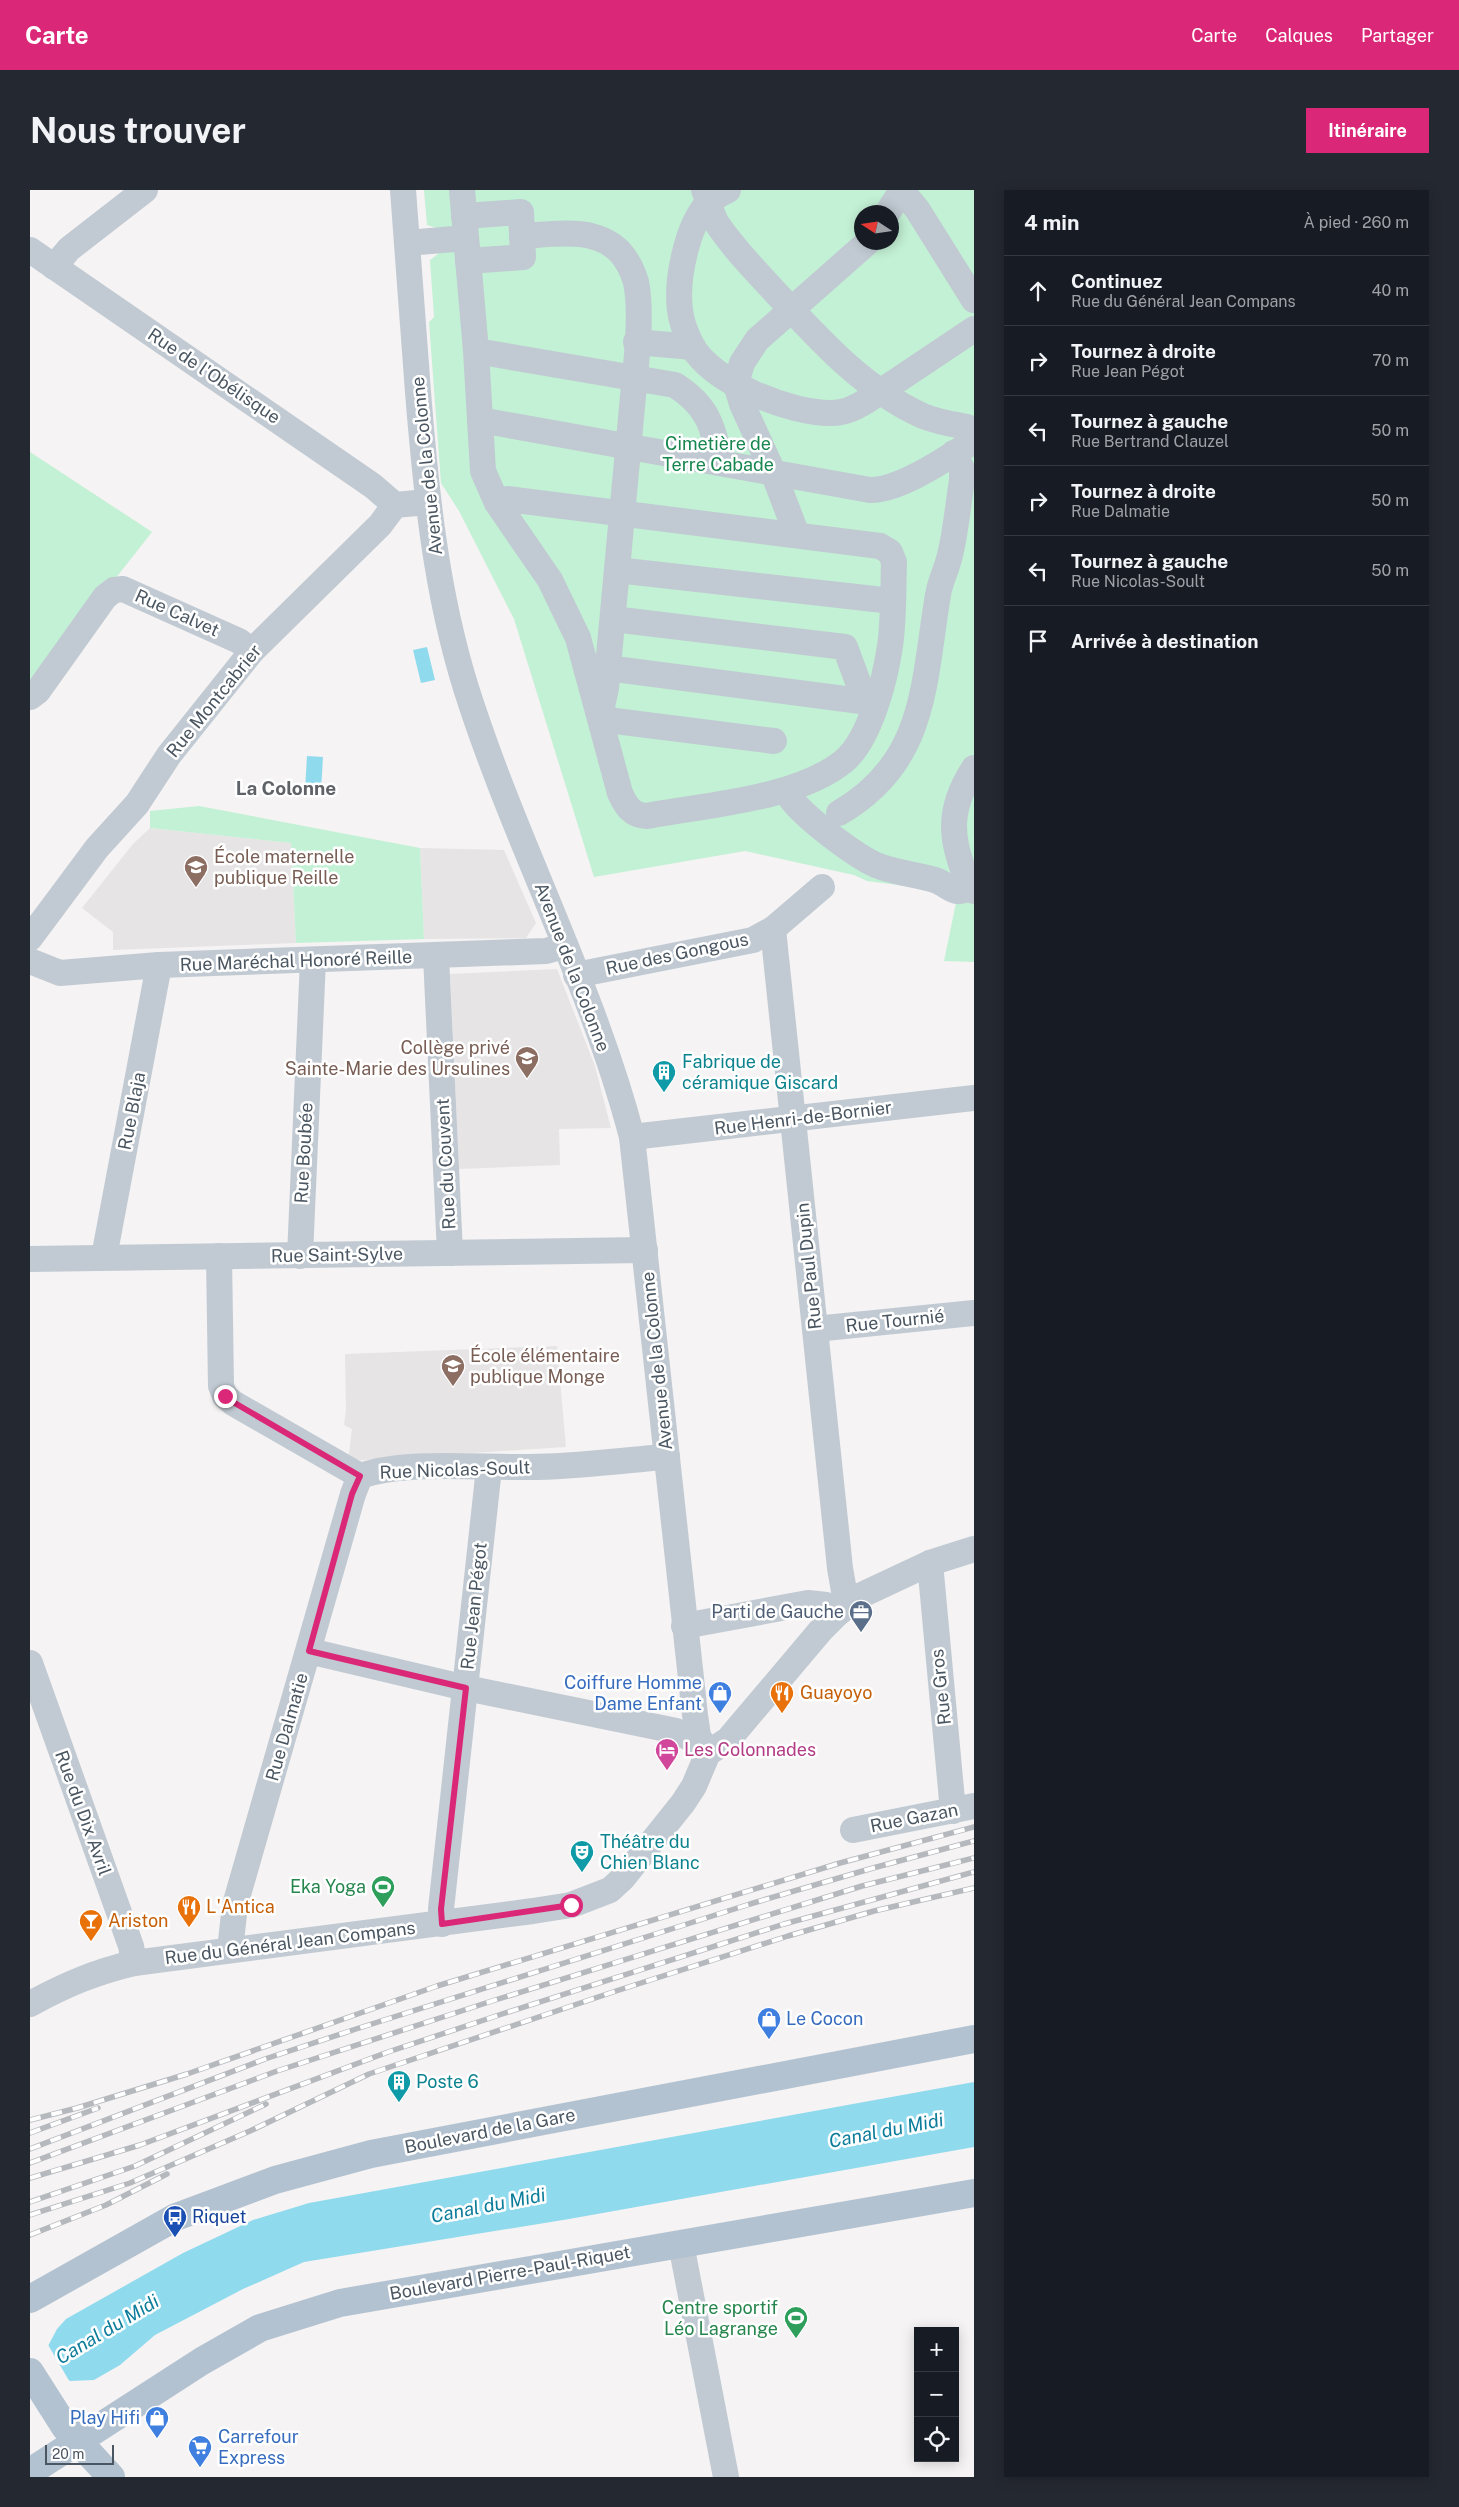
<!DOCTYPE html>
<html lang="fr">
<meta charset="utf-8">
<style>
body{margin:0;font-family:"Public Sans",sans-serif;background:#242831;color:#f1f3f6}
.controls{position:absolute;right:15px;bottom:15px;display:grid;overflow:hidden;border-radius:0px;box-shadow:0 2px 12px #0003}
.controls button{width:45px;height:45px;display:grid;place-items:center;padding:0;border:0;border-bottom:1px solid #363941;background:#171b24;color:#f1f3f6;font:25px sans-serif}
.compass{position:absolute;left:824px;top:15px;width:45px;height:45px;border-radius:50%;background:#171b24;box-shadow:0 2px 12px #0003;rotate:282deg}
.scale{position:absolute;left:15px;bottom:12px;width:69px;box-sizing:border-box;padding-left:5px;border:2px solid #4a5661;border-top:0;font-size:14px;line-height:18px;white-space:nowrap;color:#4a5661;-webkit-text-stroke:4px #fff;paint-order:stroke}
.stop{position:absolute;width:15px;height:15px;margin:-11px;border:4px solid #db2777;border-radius:50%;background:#fff}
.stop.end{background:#db2777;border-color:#fff;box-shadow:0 1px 5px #0008}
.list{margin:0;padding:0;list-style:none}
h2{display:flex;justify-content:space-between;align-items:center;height:65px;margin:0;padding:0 20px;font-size:21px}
h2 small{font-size:16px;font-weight:400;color:#9ea1a6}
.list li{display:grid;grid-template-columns:32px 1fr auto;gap:15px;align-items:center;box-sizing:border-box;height:70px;padding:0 20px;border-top:1px solid #363941}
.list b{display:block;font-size:19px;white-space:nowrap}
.list p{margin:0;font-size:16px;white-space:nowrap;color:#9ea1a6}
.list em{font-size:16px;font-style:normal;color:#9ea1a6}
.icon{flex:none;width:28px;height:28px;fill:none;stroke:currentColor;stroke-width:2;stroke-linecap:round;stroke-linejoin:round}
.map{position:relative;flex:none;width:944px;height:2287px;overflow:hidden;border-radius:0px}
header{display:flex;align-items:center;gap:30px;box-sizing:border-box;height:70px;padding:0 25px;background:#db2777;color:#fff}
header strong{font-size:24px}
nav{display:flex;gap:28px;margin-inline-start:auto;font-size:18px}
.intro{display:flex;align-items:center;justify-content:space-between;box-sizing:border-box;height:120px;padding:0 30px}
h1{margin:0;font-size:35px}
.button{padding:12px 22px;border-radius:0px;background:#db2777;color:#fff;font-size:18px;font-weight:700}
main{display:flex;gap:30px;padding:0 30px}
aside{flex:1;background:#171b24;border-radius:0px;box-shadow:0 2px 12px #0003}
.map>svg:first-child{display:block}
.education{fill:#e6e4e5}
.green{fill:#c3f1d5;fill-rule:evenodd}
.water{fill:#90daee}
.pier{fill:#f5f3f3}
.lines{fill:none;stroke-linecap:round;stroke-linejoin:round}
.minor{stroke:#c1cad2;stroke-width:26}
.major{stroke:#b3c2d1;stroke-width:28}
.rail-casing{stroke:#b5b8bd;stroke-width:5.5}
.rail{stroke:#fff;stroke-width:4;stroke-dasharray:11;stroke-linecap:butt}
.route{stroke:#db2777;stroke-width:6}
.labels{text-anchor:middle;stroke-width:5;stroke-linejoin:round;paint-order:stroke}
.street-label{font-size:18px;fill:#4a5661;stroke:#fff}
.park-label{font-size:18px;fill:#17864f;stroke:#fff}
.education-label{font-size:18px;fill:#785e54;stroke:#fff;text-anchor:start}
.culture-label{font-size:18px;fill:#0d838f;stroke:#fff;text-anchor:start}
.service-label{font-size:18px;fill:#4e5e75;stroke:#fff;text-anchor:end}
.shop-label{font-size:18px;fill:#366cbe;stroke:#fff;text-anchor:end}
.food-label{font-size:18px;fill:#c56008;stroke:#fff;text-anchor:start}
.hotel-label{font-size:18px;fill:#b23c85;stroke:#fff;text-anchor:start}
.leisure-label{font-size:18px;fill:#27864d;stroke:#fff;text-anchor:end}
.transit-label{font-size:18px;fill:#164399;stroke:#fff;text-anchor:start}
.neighbourhood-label{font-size:19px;font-weight:bold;fill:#5f6368;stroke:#fff}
.water-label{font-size:19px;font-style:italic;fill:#0c7c9b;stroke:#fff}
</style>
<header>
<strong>Carte</strong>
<nav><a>Carte</a><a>Calques</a><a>Partager</a></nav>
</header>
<div class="intro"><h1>Nous trouver</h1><a class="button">Itinéraire</a></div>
<main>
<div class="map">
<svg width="944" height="2287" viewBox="0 0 944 2287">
<rect width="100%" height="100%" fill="#f5f3f3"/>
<!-- education -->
<g class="education">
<polygon points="120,638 261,653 266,753 83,760 83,742 52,718 103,654"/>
<polygon points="390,658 474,660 506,733 496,748 394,749"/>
<polygon points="527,779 565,876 581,938 529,939 530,975 429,979 420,784"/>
<polygon points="527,1156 536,1257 318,1271 322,1239 314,1235 316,1220 315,1164"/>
</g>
<!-- green -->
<g class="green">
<path d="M 394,0 L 944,0 L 944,772 L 914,771 L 928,703 L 837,691 L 824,685 L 715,661 L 564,687 L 484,429 L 429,321 L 411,293 L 399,132 L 404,127 L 400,70 L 408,64 L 410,59 L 407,38 L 397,35 ZM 832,22 L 862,22 L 862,52 L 832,52 Z"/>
<polygon points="0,262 122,342 0,497"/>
<polygon points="169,616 390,658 394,749 266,753 261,653 120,638 120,621"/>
</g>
<!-- water -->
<g class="water">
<polygon points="397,457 405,490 391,493 383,460"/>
<polygon points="277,566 293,567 291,601 275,600"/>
<polygon points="944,1892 944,1957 539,2029 274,2072 213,2099 125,2145 90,2175 64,2190 40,2191 0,2167 18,2156 27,2139 36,2129 153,2063 223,2030 279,2013"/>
</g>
<!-- pier -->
<polygon class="pier" points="17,2153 41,2194 0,2216 0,2164"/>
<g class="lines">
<!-- minor -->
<g class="minor">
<path d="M 373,0 C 378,67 383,135 388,202 C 396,302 406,402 436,498 C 484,650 562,794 602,947 L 665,1525 L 668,1546 L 678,1563"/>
<path d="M 432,0 L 446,161 L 453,281 L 467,313 L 520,390 L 548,448 L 590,603 C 596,616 601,625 617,626 C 675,615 768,609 814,571 C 840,549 855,490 860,456 C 864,429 863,400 864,372 L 860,362 L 850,356 L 477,309 L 467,313"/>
<path d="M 674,0 C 678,10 681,23 686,32 C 703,58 725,80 745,102 C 789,149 833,199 893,226 C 907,232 922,234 937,237 L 944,248"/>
<path d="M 698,0 C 693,3 684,7 679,12 C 657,34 646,90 650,120 C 651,131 657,146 662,156 C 683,193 761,224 802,223 C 816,223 826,217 838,210 L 944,139"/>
<polyline points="871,0 887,19 944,110"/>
<polyline points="858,22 872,0"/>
<polyline points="434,26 491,22 493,67 438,71"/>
<path d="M 492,46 C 524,44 565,36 590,62 C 597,70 603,82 606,92 C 613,127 605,182 602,217 C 594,311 584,404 576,498 L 570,526 L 585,531 L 744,551"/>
<polyline points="377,53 436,48"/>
<polyline points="0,60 343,296 365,315"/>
<polyline points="24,77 39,59 115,0"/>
<polyline points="606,152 663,157"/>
<path d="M 446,161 L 645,195 C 678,216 683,236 690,272"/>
<path d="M 450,230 L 840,300 C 870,301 918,267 944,251"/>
<polyline points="767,345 743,282 712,214 706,194 712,173 727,150 838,52"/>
<polyline points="587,380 862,411"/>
<polyline points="583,429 815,457 835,511"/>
<polyline points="577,478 846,513"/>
<polyline points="0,507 8,501 75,407 84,400 93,399 209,451 222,461"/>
<path d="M 944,578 C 916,621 920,651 940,697 L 944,701"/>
<path d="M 756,600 C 761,619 826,666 846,675 C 865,683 886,684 905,690 C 918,694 924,708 940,697"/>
<path d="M 809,623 C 897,572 893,494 908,405 C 910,391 917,379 920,365 C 926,341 928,315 932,290 L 932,279 L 924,263"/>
<polyline points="743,739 810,1378 814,1401 821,1410"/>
<polyline points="0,748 67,658 107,614 139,565 222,461 350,335 365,315 397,312"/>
<polyline points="406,766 420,1063"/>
<polyline points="0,771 30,783 129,775 516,761 534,756"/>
<polyline points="546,785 723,750 743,739 792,697"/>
<polyline points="602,947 944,908"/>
<path d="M 189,1066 L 191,1196 L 195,1206 L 203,1213 L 330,1286 C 376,1270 450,1278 500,1277 C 546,1277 592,1270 637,1267"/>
<polyline points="270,1066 283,770"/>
<polyline points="74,1067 129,775"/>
<polyline points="0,1069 615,1060"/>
<polyline points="785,1139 944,1123"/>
<polyline points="900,1373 923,1621"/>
<polyline points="654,1436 778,1413 796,1415 811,1421"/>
<polyline points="279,1461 436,1498 646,1541 663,1550 677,1562"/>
<polyline points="0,1473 101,1756 104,1773"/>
<polyline points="823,1640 944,1616"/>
<polyline points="412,1734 411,1719 459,1278"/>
<polyline points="200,1760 205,1715 323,1304 330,1286"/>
<path d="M 0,1814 C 35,1795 65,1782 104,1773 L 503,1721 L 541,1715 L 580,1700 L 593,1688 L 653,1613 L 664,1596 L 678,1563 L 698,1550 L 791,1440 L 821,1410 L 900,1373 L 944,1359"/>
<polyline points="651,2054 696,2287"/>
</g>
<!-- major -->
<g class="major">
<polyline points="0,2109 146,2027 245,1990 341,1964 944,1849"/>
<polyline points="0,2182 35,2237 81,2287"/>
<polyline points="0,2282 172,2171 230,2138 310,2113 944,2003"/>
</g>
<!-- rail casing -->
<g class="rail-casing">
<g id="rail">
<polyline points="0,1930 47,1918 157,1884 407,1796 810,1673 944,1637"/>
<polyline points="0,1943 68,1918"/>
<polyline points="0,1959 235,1869 326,1839 720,1714 843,1678 944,1651"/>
<polyline points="0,1973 247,1881 462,1811 832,1696 944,1668"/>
<polyline points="0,1988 110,1955 358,1862 469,1825 754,1734 944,1682"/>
<polyline points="0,2012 105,1976 236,1914"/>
<polyline points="0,2025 100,1993 220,1941 339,1884 586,1801 758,1746 844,1721 944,1698"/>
<polyline points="0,2045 76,2015 137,1984"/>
</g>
</g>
<!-- rail -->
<use href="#rail" class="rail"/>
</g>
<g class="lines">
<!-- route -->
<polyline class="route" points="195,1206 203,1212 330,1286 322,1304 279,1461 436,1498 411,1719 412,1734 541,1715"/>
</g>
<!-- icons -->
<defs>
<g id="school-pin" transform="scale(1.25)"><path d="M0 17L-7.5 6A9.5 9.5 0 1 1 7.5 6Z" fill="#8d6e63" stroke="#fff"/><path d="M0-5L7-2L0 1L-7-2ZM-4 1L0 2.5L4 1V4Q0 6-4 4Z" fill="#fff"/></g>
<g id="building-pin" transform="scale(1.25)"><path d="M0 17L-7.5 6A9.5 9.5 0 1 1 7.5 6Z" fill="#0f9aa8" stroke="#fff"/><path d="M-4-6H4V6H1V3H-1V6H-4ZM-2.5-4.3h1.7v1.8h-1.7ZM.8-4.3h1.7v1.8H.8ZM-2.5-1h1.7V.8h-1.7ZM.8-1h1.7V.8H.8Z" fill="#fff"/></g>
<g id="office-pin" transform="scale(1.25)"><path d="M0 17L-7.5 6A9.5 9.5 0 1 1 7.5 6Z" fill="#5c6f8a" stroke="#fff"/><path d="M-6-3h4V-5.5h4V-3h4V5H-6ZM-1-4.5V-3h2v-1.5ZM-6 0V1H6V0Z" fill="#fff"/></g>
<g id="shop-pin" transform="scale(1.25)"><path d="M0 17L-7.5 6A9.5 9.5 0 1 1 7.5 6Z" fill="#3f7fe0" stroke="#fff"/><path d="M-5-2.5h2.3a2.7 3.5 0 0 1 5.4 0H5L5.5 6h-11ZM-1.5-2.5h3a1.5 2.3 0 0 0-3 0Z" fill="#fff"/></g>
<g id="restaurant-pin" transform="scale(1.25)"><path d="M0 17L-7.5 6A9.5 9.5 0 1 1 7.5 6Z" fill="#e8710a" stroke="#fff"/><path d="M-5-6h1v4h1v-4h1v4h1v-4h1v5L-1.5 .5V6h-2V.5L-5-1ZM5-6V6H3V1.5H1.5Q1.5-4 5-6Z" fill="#fff"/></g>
<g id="hotel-pin" transform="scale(1.25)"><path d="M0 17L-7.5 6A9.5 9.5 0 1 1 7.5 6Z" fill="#d1479c" stroke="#fff"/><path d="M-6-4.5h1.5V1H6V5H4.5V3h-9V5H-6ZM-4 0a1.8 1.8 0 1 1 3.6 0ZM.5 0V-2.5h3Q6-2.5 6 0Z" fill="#fff"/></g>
<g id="theatre-pin" transform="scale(1.25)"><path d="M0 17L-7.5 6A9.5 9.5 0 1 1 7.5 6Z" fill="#0f9aa8" stroke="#fff"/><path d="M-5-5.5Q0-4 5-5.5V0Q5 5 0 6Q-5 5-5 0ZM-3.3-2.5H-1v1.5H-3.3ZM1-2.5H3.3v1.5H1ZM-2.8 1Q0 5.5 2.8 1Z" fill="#fff"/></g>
<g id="stadium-pin" transform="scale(1.25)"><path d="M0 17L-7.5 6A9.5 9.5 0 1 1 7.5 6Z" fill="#2e9e5b" stroke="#fff"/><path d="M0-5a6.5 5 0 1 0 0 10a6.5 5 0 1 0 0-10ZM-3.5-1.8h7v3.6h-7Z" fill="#fff"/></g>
<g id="bar-pin" transform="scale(1.25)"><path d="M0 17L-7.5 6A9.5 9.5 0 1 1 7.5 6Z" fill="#e8710a" stroke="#fff"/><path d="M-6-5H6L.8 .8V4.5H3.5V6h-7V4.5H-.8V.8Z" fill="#fff"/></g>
<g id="bus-pin" transform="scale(1.25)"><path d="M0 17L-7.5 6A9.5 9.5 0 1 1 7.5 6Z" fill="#1a4fb4" stroke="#fff"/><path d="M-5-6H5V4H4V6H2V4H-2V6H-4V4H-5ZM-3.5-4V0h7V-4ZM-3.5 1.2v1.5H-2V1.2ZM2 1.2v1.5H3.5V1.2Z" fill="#fff"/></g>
<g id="supermarket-pin" transform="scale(1.25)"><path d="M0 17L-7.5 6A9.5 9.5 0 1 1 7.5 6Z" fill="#3f7fe0" stroke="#fff"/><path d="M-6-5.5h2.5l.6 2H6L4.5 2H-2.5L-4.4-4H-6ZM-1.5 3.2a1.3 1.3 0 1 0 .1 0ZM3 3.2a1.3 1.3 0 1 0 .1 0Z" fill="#fff"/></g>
</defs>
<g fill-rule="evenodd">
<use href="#school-pin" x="166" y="677"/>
<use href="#school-pin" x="497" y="868"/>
<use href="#building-pin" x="634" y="882"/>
<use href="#school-pin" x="423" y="1176"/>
<use href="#office-pin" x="831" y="1422"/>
<use href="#shop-pin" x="690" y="1503"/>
<use href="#restaurant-pin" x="752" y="1503"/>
<use href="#hotel-pin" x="637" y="1560"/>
<use href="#theatre-pin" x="552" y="1662"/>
<use href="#stadium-pin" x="353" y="1697"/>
<use href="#restaurant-pin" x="159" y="1717"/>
<use href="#bar-pin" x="61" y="1731"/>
<use href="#shop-pin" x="739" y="1829"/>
<use href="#building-pin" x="369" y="1892"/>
<use href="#bus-pin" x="145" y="2027"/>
<use href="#stadium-pin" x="766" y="2128"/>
<use href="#shop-pin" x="127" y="2228"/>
<use href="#supermarket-pin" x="170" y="2257"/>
</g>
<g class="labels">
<!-- street labels -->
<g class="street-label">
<text transform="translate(184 186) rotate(34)" y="6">Rue de l'Obélisque</text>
<text transform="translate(397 276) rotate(-96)" y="6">Avenue de la Colonne</text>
<text transform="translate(147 423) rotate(24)" y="6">Rue Calvet</text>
<text transform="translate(184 511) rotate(-51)" y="6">Rue Montcabrier</text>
<text transform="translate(647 764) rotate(-12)" y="6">Rue des Gongous</text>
<text transform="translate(266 771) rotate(-2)" y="6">Rue Maréchal Honoré Reille</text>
<text transform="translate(542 777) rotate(69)" y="6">Avenue de la Colonne</text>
<text transform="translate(102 921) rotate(-79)" y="6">Rue Blaja</text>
<text transform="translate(773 928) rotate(-7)" y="6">Rue Henri-de-Bornier</text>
<text transform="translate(274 963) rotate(-87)" y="6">Rue Boubée</text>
<text transform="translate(416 974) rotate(-93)" y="6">Rue du Couvent</text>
<text transform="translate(307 1065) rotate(-1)" y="6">Rue Saint-Sylve</text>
<text transform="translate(779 1076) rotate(-96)" y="6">Rue Paul Dupin</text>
<text transform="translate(865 1131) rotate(-6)" y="6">Rue Tournié</text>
<text transform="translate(627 1171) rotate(-96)" y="6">Avenue de la Colonne</text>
<text transform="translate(425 1280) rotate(-2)" y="6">Rue Nicolas-Soult</text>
<text transform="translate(444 1416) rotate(-84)" y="6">Rue Jean Pégot</text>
<text transform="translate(911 1497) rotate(-96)" y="6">Rue Gros</text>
<text transform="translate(257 1537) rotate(-74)" y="6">Rue Dalmatie</text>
<text transform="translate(53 1623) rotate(70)" y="6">Rue du Dix Avril</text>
<text transform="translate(884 1628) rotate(-11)" y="6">Rue Gazan</text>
<text transform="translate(260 1753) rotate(-7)" y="6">Rue du Général Jean Compans</text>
<text transform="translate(460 1941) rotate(-11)" y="6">Boulevard de la Gare</text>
<text transform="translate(480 2083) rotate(-10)" y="6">Boulevard Pierre-Paul-Riquet</text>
</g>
<!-- park labels -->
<g class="park-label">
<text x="688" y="260">Cimetière de<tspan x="688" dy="21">Terre Cabade</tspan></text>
</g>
<!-- education labels -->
<g class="education-label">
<text x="184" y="673">École maternelle<tspan x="184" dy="21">publique Reille</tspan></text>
<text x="480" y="864" text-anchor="end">Collège privé<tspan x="480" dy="21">Sainte-Marie des Ursulines</tspan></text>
<text x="440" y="1172">École élémentaire<tspan x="440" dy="21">publique Monge</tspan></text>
</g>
<!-- culture labels -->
<g class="culture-label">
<text x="652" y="878">Fabrique de<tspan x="652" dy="21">céramique Giscard</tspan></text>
<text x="570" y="1658">Théâtre du<tspan x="570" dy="21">Chien Blanc</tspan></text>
<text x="386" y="1898">Poste 6</text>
</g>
<!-- service labels -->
<g class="service-label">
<text x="814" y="1428">Parti de Gauche</text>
</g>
<!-- shop labels -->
<g class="shop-label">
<text x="672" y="1499">Coiffure Homme<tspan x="672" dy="21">Dame Enfant</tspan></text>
<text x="756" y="1835" text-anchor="start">Le Cocon</text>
<text x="110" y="2234">Play Hifi</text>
<text x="188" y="2253" text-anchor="start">Carrefour<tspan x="188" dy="21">Express</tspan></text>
</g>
<!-- food labels -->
<g class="food-label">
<text x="770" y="1509">Guayoyo</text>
<text x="176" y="1723">L'Antica</text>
<text x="78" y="1737">Ariston</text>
</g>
<!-- hotel labels -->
<g class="hotel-label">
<text x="654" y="1566">Les Colonnades</text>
</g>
<!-- leisure labels -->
<g class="leisure-label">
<text x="336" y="1703">Eka Yoga</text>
<text x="748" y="2124">Centre sportif<tspan x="748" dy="21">Léo Lagrange</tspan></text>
</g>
<!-- transit labels -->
<g class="transit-label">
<text x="162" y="2033">Riquet</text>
</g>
<!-- neighbourhood labels -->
<g class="neighbourhood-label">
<text x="256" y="605">La Colonne</text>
</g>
<!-- water labels -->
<g class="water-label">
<text transform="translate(856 1940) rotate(-11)" y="7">Canal du Midi</text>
<text transform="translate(458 2015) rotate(-11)" y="7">Canal du Midi</text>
<text transform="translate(77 2139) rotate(-31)" y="7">Canal du Midi</text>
</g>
</g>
</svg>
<div class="controls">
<button>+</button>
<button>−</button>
<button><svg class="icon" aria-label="locate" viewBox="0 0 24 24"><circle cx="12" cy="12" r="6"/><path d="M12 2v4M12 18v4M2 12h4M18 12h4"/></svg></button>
</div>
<svg class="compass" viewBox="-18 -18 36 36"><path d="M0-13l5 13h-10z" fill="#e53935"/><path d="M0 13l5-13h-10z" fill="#9ea1a6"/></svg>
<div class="scale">20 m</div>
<div class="stop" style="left:541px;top:1715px"></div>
<div class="stop end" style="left:195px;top:1206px"></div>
</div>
<aside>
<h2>4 min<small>À pied · 260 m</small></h2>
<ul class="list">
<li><svg class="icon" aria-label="ahead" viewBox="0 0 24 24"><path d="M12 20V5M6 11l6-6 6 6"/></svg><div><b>Continuez</b><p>Rue du Général Jean Compans</p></div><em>40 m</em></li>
<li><svg class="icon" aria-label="right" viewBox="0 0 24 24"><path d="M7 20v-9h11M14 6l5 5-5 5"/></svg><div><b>Tournez à droite</b><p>Rue Jean Pégot</p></div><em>70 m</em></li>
<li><svg class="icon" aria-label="left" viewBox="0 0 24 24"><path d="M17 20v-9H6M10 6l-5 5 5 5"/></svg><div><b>Tournez à gauche</b><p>Rue Bertrand Clauzel</p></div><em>50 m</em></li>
<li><svg class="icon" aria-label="right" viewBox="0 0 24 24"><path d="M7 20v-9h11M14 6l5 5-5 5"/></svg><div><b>Tournez à droite</b><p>Rue Dalmatie</p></div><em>50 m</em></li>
<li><svg class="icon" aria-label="left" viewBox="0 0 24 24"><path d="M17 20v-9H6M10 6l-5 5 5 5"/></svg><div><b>Tournez à gauche</b><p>Rue Nicolas-Soult</p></div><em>50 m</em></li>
<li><svg class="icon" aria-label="arrive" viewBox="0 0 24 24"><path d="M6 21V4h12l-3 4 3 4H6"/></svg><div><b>Arrivée à destination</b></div></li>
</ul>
</aside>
</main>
